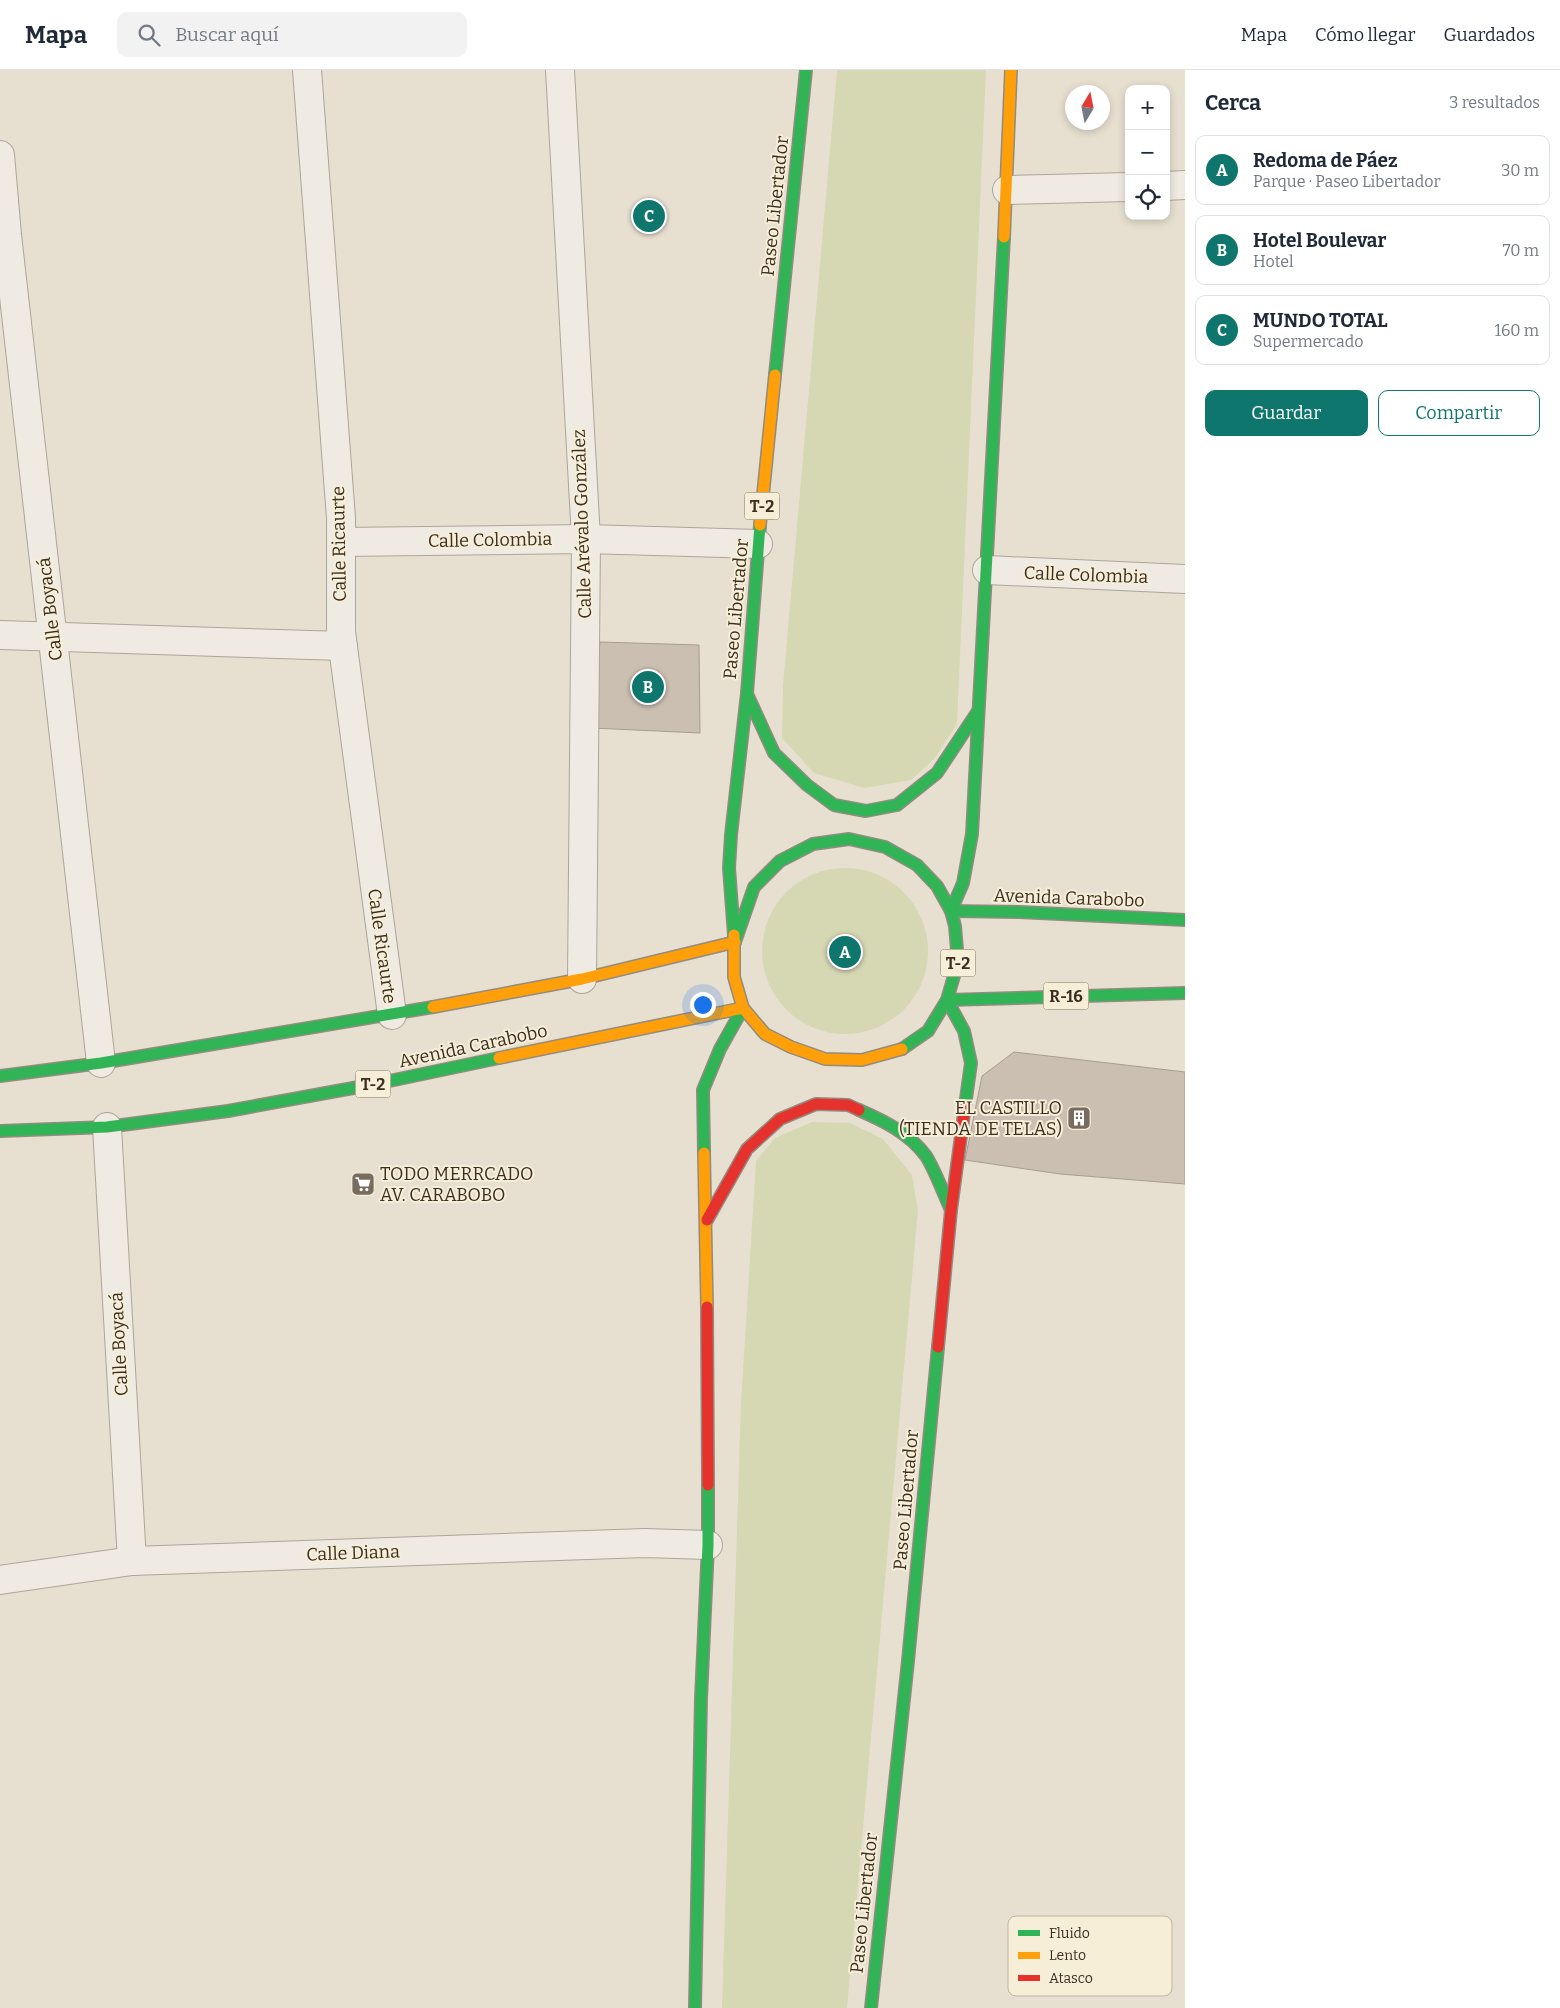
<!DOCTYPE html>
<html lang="es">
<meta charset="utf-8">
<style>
body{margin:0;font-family:Bitter,serif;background:#f2f2f3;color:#1f2937}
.controls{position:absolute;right:15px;top:15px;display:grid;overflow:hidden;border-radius:10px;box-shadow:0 2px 8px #0003}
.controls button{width:45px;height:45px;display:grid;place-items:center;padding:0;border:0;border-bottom:1px solid #e0e1e3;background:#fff;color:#1f2937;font:25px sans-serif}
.compass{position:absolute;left:1065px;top:15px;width:45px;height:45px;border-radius:50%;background:#fff;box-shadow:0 2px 8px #0003;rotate:10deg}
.you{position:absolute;left:702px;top:934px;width:18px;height:18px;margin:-12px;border:4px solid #fff;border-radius:50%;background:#1a73e8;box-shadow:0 0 0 8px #1a73e833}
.badge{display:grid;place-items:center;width:32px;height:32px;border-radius:50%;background:#0f766e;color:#fff;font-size:16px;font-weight:700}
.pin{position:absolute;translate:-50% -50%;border:2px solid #fff;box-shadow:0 1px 5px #0006}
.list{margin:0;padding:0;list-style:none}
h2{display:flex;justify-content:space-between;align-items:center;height:65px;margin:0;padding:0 20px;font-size:21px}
h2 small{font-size:16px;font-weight:400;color:#747a83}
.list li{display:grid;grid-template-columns:32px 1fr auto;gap:15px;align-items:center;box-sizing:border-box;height:70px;margin:0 10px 10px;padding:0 10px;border:1px solid #e0e1e3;border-radius:10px}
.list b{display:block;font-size:19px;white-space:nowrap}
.list p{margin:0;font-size:16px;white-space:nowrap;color:#747a83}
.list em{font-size:16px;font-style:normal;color:#747a83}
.actions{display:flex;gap:10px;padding:15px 20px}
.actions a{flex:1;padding:11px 0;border:1px solid #0f766e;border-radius:10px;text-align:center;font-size:18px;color:#0f766e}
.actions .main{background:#0f766e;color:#fff}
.icon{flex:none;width:28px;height:28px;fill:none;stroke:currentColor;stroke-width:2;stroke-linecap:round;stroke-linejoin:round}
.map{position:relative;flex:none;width:1185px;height:1938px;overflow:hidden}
header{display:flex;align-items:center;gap:30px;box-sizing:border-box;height:70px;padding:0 25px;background:#fff;border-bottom:1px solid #e0e1e3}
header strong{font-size:24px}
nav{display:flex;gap:28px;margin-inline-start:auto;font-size:18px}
.search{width:350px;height:45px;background:#f2f2f3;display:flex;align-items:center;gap:12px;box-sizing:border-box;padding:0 18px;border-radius:10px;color:#747a83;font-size:19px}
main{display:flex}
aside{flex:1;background:#fff}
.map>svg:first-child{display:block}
.green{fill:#d6d7b3}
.building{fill:#cbbfb2;stroke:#a89c90}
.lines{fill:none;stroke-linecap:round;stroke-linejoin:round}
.street-casing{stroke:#ada599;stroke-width:30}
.fast-casing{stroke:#928b80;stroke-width:14}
.slow-casing{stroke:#928b80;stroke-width:14}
.jam-casing{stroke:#928b80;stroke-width:14}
.street{stroke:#efebe3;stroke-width:28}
.fast{stroke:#30b455;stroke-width:11}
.slow{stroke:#ff9f0a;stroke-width:11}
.jam{stroke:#e5322d;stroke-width:11}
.labels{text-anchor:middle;stroke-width:4;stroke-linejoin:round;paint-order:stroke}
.shield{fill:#f7eed8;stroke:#756857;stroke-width:1}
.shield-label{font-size:16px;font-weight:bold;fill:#3d2e20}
.street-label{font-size:18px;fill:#3d2e20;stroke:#f7eed8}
.poi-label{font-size:18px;fill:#3d2e20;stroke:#f7eed8;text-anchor:end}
.key{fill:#f7eed8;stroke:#bfb4a1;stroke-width:1}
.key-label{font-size:14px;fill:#3d2e20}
</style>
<header>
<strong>Mapa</strong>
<div class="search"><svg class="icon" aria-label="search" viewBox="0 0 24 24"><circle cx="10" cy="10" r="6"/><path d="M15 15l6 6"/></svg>Buscar aquí</div>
<nav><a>Mapa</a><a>Cómo llegar</a><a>Guardados</a></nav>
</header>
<main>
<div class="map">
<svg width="1185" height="1938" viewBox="0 0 1185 1938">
<rect width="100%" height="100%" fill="#e7e0d1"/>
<!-- green -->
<g class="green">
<polygon points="837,0 986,0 957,654 934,689 911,710 864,718 814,703 782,668 783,616"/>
<circle cx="845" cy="881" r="83"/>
<polygon points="812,1052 850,1053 883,1069 912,1105 918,1140 847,1938 722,1938 741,1332 756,1091 775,1068"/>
</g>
<!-- building -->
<g class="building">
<polygon points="600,572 699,575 700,663 592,658"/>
<polygon points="1014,982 1185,1002 1185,1114 1060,1104 965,1090 982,1006"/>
</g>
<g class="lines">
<!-- street casing -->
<g class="street-casing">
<g id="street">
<polyline points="307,0 341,448 341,562 392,945"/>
<polyline points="560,0 586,469 582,909"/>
<polyline points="0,85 7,165 101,993"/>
<polyline points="1166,116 1185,115"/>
<polyline points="1007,120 1129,117"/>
<polyline points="341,472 586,469 758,474"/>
<polyline points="987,500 1185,509"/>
<polyline points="0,565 343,576"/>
<polyline points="107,1057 132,1491"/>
<polyline points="0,1510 132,1491 645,1473 708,1475"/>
</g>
</g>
<!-- fast casing -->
<g class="fast-casing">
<g id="fast">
<polyline points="775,305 806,0"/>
<polyline points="747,624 774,683 807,715 834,735 866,741 897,735 937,703 978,641"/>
<polyline points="951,841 1019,842 1185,850"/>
<polyline points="951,841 963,813 972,764 1004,167"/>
<polyline points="734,865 729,798 731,765 747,623 760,455"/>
<polyline points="735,872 754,817 780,791 813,774 849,769 885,777 917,795 937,816 951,841 955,856 958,892 947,930 928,961 902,979"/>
<polyline points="0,1006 101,993 433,937"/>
<polyline points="965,1036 971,993 964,961 947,930 1185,923"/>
<path d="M 859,1040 C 884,1051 909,1063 926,1086 C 936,1102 943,1123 951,1140"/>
<polyline points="0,1061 107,1057 228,1041 375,1014 499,988"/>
<polyline points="704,1083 703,1020 720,979 743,938"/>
<polyline points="695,1938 701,1628 708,1475 708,1415"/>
<polyline points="871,1938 908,1591 938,1277"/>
</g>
</g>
<!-- slow casing -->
<g class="slow-casing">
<g id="slow">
<polyline points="1004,167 1011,0"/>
<polyline points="760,455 775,305"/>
<polyline points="734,865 734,907 743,938 765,964 791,977 825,989 862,990 902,979"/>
<polyline points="433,937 582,909 735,872"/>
<polyline points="499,988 743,938"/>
<polyline points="704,1083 707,1237"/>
</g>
</g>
<!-- jam casing -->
<g class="jam-casing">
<g id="jam">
<polyline points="707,1150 747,1079 780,1049 816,1034 848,1035 859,1040"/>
<polyline points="707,1237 708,1415"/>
<polyline points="938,1277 951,1140 965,1036"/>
</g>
</g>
<!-- street -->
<use href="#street" class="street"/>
<!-- fast -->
<use href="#fast" class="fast"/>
<!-- slow -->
<use href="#slow" class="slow"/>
<!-- jam -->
<use href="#jam" class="jam"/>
</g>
<!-- icons -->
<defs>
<g id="building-square" transform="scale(1.25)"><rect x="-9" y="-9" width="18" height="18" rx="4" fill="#786c5e" stroke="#f7eed8"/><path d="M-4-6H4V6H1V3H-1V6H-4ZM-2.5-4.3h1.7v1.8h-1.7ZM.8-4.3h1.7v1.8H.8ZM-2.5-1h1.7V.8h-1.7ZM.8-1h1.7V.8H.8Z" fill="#fff"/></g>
<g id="supermarket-square" transform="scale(1.25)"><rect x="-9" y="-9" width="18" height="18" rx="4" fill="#786c5e" stroke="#f7eed8"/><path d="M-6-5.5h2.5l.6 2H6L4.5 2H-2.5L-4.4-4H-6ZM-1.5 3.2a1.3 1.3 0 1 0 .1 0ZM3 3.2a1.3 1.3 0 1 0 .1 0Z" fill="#fff"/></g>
</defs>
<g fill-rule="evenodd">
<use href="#building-square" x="1079" y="1048"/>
<use href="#supermarket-square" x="363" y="1114"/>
</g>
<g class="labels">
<!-- shield labels -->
<g class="shield">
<rect x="744.5" y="422.5" width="35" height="27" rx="4"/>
<rect x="940.5" y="879.5" width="35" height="27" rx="4"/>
<rect x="1043.5" y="912.5" width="45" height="27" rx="4"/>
<rect x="355.5" y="1000.5" width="35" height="27" rx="4"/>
</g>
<g class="shield-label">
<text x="762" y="442">T-2</text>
<text x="958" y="899">T-2</text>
<text x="1066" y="932">R-16</text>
<text x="373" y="1020">T-2</text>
</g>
<!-- street labels -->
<g class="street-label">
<text transform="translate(775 136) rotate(-84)" y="6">Paseo Libertador</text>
<text transform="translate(582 454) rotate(-92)" y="6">Calle Arévalo González</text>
<text transform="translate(490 470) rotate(-1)" y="6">Calle Colombia</text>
<text transform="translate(339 474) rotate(-91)" y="6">Calle Ricaurte</text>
<text transform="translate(1086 505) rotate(2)" y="6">Calle Colombia</text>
<text transform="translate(50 539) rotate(-97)" y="6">Calle Boyacá</text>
<text transform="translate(736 539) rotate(-85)" y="6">Paseo Libertador</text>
<text transform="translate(1069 828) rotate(2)" y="6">Avenida Carabobo</text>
<text transform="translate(382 876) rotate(82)" y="6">Calle Ricaurte</text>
<text transform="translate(473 976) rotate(-12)" y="6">Avenida Carabobo</text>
<text transform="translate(119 1274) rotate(-93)" y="6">Calle Boyacá</text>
<text transform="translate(906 1430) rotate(-85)" y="6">Paseo Libertador</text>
<text transform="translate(353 1483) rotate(-2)" y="6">Calle Diana</text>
<text transform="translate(864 1833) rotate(-84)" y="6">Paseo Libertador</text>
</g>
<!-- poi labels -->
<g class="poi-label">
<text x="1062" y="1044">EL CASTILLO<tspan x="1062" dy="21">(TIENDA DE TELAS)</tspan></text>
<text x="380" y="1110" text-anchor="start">TODO MERRCADO<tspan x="380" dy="21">AV. CARABOBO</tspan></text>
</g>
</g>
<!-- legend -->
<rect x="1008" y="1846" width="164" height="80" rx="8" class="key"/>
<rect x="1018" y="1860" width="22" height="6" fill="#30b455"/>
<rect x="1018" y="1882" width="22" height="7" fill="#ff9f0a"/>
<rect x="1018" y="1905" width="22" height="6" fill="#e5322d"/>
<g class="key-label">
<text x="1049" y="1868">Fluido</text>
<text x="1049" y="1890">Lento</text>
<text x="1049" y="1913">Atasco</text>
</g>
</svg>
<div class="controls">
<button>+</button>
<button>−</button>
<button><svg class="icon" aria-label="locate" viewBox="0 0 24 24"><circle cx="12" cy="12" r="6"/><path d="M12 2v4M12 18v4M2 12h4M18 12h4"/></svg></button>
</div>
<svg class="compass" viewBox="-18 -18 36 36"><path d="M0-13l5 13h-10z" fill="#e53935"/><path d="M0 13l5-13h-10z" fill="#747a83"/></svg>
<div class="you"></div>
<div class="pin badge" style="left:845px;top:882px">A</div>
<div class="pin badge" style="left:648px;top:617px">B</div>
<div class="pin badge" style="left:649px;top:146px">C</div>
</div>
<aside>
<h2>Cerca<small>3 resultados</small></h2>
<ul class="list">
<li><span class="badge">A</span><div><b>Redoma de Páez</b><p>Parque · Paseo Libertador</p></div><em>30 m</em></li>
<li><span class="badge">B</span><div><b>Hotel Boulevar</b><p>Hotel</p></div><em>70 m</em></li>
<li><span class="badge">C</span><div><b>MUNDO TOTAL</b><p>Supermercado</p></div><em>160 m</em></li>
</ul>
<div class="actions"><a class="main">Guardar</a><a>Compartir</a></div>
</aside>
</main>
